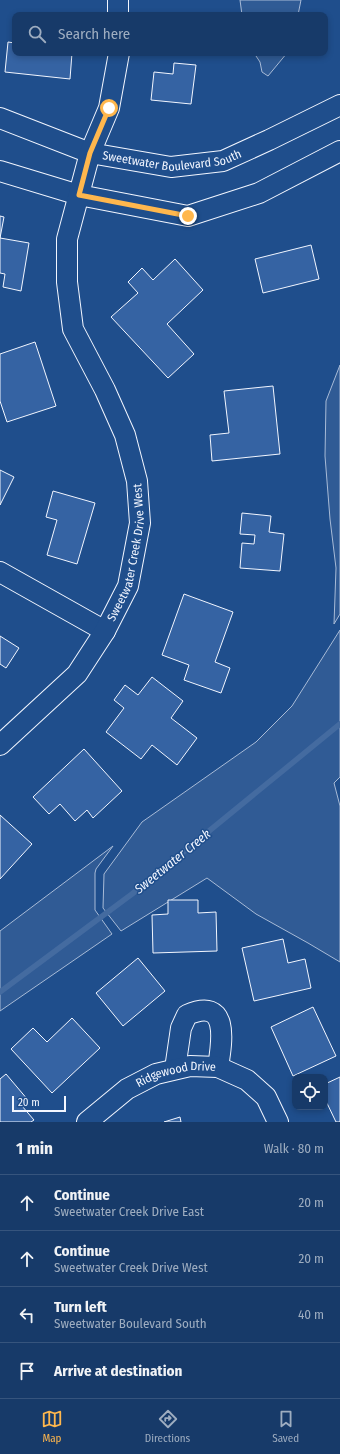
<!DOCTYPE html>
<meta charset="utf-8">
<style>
body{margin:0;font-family:"Fira Sans Condensed",sans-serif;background:#20416f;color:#f1f3f6}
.controls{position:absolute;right:12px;bottom:12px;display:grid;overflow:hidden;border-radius:8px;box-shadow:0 2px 6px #0003}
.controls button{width:36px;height:36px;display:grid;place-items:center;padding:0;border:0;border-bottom:1px solid #36547d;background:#173a69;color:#f1f3f6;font:20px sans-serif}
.scale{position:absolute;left:12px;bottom:10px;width:54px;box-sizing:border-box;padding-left:4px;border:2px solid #f2f6ff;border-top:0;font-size:11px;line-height:14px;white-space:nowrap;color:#f2f6ff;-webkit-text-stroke:3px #1f4e8c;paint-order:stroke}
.stop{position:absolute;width:12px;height:12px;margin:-9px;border:3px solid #ffb74d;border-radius:50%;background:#fff}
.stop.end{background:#ffb74d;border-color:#fff;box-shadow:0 1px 4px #0008}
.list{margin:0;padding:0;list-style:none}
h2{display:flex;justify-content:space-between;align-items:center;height:52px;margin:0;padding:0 16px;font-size:17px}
h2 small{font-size:13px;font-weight:400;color:#9eadc0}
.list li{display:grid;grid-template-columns:26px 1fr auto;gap:12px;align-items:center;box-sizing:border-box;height:56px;padding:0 16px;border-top:1px solid #36547d}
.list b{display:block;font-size:15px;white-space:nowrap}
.list p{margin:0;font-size:13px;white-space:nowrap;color:#9eadc0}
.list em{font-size:13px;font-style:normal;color:#9eadc0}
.icon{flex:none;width:22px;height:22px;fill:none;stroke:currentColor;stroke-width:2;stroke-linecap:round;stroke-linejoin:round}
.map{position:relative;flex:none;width:340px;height:1122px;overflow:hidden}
.search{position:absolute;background:#173a69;box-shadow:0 2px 6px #0003;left:12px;right:12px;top:12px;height:44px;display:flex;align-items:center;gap:10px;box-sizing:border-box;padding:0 14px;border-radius:8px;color:#9eadc0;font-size:15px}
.sheet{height:276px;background:#173a69}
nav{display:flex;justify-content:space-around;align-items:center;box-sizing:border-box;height:56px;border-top:1px solid #36547d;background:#173a69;font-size:11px;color:#9eadc0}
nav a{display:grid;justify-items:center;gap:2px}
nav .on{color:#ffb74d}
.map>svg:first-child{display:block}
.built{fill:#305b95;stroke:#a8bbd7}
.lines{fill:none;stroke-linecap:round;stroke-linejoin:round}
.stream{stroke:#446ba0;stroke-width:5.5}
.building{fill:#3563a3;stroke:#f2f6ff}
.minor-casing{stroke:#f2f6ff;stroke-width:22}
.minor{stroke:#1f4e8c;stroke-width:20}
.route{stroke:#ffb74d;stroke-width:5}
.labels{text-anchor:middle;stroke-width:3;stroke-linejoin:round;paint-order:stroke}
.street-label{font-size:12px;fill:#f2f6ff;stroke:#1f4e8c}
.water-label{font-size:13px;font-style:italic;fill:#f2f6ff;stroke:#1f4e8c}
</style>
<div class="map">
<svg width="340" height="1122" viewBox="0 0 340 1122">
<rect width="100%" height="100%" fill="#1f4e8c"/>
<!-- built -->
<g class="built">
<polygon points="240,0 301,0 298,15 242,15"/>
<polygon points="254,53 287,53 268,76 262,72 260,62"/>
<polygon points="340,365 340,614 334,624 336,568 330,519 325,456 326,401"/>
<polygon points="340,630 340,777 334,783 340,806 340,962 308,943 256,914 207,878 121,931 103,908 104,874 142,822 256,742 292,706"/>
<polygon points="113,846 96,869 95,873 95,910 112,934 0,1011 0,931"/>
</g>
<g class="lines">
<!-- stream -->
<polyline class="stream" points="0,992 132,894 340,724"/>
</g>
<!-- building -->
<g class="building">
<polygon points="8,42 15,43 15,53 72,53 70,79 5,72"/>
<polygon points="174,63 196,65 191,104 151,100 154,72 173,74"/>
<polygon points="0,216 4,217 0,238 29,243 21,291 3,287 5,274 0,273"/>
<polygon points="311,245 319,279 263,293 255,259"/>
<polygon points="175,259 203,290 167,324 194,354 168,378 111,317 138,293 128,282 142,268 153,280"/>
<polygon points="35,342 56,406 7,422 0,401 0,354"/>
<polygon points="273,386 280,454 212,461 210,435 229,433 224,391"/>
<polygon points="0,470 14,477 0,505"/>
<polygon points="53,491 95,503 77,564 47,555 57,520 46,517"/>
<polygon points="242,513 271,516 269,532 284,534 280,571 240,568 242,543 254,544 255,535 240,534"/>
<polygon points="184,594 233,612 215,662 230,668 221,693 184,680 189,665 162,655"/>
<polygon points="0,636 19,648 6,668 0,664"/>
<polygon points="152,677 183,701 171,718 197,738 177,765 152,745 141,759 106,732 124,708 114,700 125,685 138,695"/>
<polygon points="84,749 122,791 93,818 87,810 75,821 60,804 49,814 33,797"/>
<polygon points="0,815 32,844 0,879"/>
<polygon points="168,900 198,900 198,913 216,912 217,951 153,953 152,915 168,914"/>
<polygon points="283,939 288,963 305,959 311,988 254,1001 242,948"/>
<polygon points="138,958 165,991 123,1026 96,993"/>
<polygon points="313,1007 336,1056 293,1076 271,1027"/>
<polygon points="72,1018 100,1048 52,1093 11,1049 33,1028 47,1042"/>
<polygon points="6,1074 28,1100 22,1106 34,1120 31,1122 0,1122 0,1079"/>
<polygon points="340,1077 340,1122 336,1122 325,1099 325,1084"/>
<polygon points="180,1117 181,1122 164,1122"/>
</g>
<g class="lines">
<!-- minor casing -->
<g class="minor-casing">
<g id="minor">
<polyline points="118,0 118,15"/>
<path id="s1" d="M 0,118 L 90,153 L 171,167 L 223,161 L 269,140 L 340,105"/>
<polyline points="0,171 79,195 188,216 259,193 340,151"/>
<polyline points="0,572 105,631"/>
<path id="s2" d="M 0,745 L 77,674 L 105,631 L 128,586 L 140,523 L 137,481 L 125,435 L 105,390 L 73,329 L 67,282 L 67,239 L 90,153 L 109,108 L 119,53"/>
<path d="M 175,1069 L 181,1028 L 187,1015 C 230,996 222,1042 218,1067"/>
<path id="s3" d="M 87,1122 L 127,1089 L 156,1074 L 190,1066 L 218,1067 L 247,1080 L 266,1097 L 278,1122"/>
</g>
</g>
<!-- minor -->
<use href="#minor" class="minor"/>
</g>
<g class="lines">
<!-- route -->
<polyline class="route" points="109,108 90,153 79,195 188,216"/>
</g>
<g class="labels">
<!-- street labels -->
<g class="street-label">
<text dy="4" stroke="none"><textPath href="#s1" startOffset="180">Sweetwater Boulevard South</textPath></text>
<text dy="4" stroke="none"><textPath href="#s2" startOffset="239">Sweetwater Creek Drive West</textPath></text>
<text dy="4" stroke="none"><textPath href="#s3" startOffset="104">Ridgewood Drive</textPath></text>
</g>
<!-- water labels -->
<g class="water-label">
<text transform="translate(172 861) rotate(-39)" y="5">Sweetwater Creek</text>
</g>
</g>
</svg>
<div class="controls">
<button><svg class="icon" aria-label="locate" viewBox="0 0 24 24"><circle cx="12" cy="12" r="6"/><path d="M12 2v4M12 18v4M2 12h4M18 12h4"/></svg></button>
</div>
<div class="scale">20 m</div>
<div class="stop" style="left:109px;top:108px"></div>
<div class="stop end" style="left:188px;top:216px"></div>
<div class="search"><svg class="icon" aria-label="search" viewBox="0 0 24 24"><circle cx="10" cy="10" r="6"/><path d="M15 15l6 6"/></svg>Search here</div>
</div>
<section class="sheet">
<h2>1 min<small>Walk · 80 m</small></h2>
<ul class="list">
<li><svg class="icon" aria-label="ahead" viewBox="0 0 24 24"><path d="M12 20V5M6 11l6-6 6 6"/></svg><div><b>Continue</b><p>Sweetwater Creek Drive East</p></div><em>20 m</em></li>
<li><svg class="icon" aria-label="ahead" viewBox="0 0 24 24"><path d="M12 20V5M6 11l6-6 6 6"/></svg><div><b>Continue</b><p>Sweetwater Creek Drive West</p></div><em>20 m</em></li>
<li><svg class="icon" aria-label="left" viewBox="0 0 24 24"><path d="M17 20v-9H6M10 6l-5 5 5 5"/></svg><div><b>Turn left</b><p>Sweetwater Boulevard South</p></div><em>40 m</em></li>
<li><svg class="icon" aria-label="arrive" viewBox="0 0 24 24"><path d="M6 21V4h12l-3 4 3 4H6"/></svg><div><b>Arrive at destination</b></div></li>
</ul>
</section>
<nav>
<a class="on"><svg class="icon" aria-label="map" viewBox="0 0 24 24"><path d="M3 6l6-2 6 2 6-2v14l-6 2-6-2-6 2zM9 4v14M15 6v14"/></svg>Map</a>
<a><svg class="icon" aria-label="directions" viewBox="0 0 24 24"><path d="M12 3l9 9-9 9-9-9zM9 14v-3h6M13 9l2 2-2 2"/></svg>Directions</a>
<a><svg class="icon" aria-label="saved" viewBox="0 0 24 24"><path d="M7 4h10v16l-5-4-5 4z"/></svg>Saved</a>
</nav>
